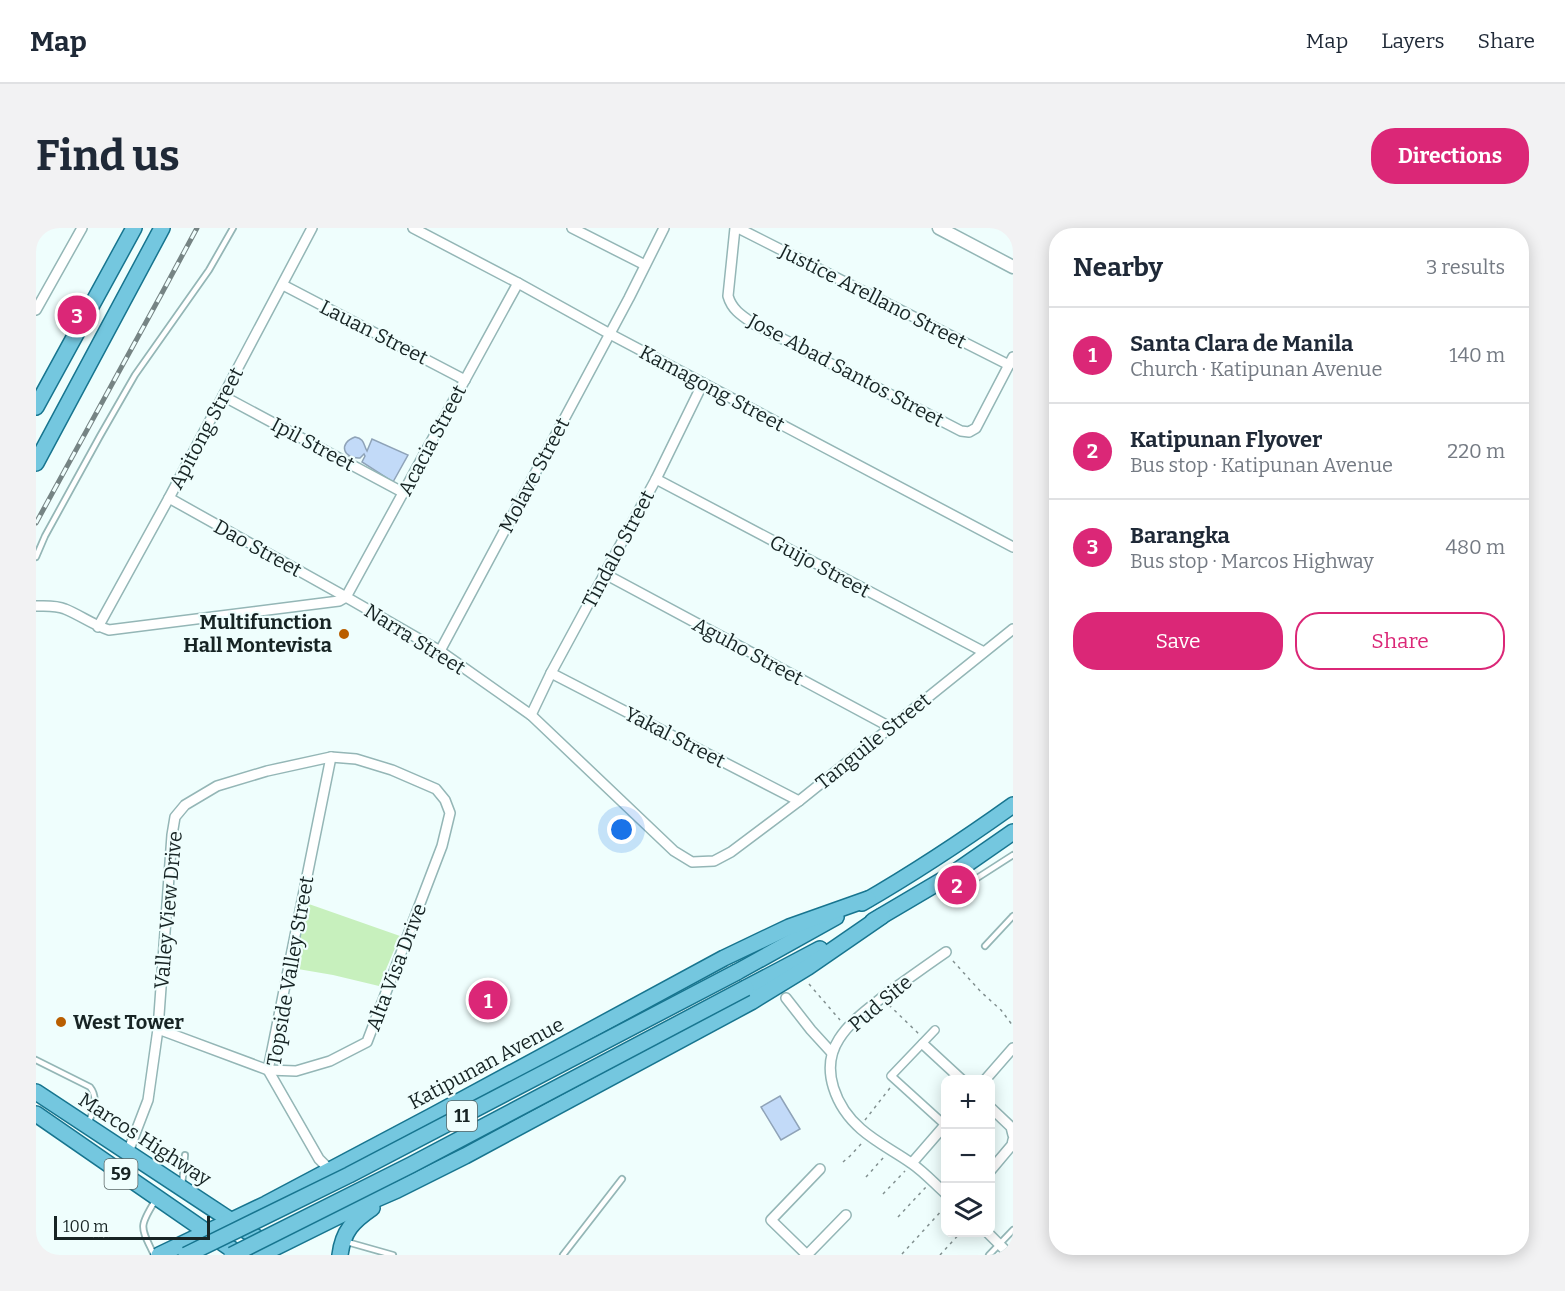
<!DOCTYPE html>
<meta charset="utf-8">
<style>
body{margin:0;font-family:Bitter,serif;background:#f2f2f3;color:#1f2937}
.controls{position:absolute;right:18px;bottom:18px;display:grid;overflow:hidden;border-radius:12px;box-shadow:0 3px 15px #0003}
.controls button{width:54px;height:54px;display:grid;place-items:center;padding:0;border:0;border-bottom:2px solid #e0e1e3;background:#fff;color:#1f2937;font:30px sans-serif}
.scale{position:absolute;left:18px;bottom:15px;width:156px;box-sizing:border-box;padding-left:6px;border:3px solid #172424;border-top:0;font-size:16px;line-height:21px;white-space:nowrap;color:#172424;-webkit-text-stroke:4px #effefd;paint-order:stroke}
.you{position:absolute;left:586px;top:602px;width:21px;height:21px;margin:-15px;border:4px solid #fff;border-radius:50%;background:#1a73e8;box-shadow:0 0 0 9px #1a73e833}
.badge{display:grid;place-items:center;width:39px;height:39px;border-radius:50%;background:#db2777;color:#fff;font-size:20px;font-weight:700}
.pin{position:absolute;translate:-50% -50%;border:3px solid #fff;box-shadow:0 2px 6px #0006}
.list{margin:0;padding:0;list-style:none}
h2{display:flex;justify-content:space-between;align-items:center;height:78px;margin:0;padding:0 24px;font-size:26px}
h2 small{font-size:20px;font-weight:400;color:#747a83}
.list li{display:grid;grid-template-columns:39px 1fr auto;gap:18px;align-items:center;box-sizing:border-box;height:96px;padding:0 24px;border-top:2px solid #e0e1e3}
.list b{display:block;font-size:22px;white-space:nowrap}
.list p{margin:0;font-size:20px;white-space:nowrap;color:#747a83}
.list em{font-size:20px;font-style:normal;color:#747a83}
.actions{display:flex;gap:12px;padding:18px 24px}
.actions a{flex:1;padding:14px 0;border:2px solid #db2777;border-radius:24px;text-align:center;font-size:21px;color:#db2777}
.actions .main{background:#db2777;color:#fff}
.icon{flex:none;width:33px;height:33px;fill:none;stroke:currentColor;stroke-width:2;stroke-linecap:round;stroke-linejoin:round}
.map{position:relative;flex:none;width:977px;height:1027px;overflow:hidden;border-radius:24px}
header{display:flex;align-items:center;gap:36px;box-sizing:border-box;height:84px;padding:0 30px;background:#fff;border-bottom:2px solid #e0e1e3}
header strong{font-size:28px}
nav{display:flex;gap:33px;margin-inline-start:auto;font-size:21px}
.intro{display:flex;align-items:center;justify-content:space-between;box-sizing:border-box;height:144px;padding:0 36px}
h1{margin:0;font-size:42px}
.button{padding:15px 27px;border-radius:24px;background:#db2777;color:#fff;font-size:21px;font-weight:700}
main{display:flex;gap:36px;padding:0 36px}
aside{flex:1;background:#fff;border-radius:24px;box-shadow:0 3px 15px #0003}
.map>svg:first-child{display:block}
.green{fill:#c7f0bd}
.water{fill:#c2daf8;stroke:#8fa3b8;stroke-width:1.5}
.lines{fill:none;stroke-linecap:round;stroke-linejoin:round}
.service-casing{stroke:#94b6b6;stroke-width:8}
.pedestrian-casing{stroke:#94b6b6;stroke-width:10}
.minor-casing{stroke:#94b6b6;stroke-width:12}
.tertiary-casing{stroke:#94b6b6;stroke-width:15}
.primary-casing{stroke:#17758f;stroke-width:18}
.path{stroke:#829090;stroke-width:1.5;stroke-dasharray:3 4.5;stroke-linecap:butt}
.service{stroke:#fff;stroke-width:4.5}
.pedestrian{stroke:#fff;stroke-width:7}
.minor{stroke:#fff;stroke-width:9}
.tertiary{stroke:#fff;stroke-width:12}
.primary{stroke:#74c7df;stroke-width:15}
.rail-casing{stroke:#768484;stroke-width:5}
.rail{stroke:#effefd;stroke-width:3;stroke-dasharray:9;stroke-linecap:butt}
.primary-bridge-casing{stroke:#17758f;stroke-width:18;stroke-linecap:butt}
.primary-bridge{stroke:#74c7df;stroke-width:15}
.poi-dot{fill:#b95e00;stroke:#effefd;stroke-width:2}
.labels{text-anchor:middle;stroke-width:4.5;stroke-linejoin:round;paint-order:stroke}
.shield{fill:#effefd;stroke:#586565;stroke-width:1.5}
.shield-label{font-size:18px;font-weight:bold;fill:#172424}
.street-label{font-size:20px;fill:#172424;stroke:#effefd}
.poi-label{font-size:20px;font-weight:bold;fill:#172424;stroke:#effefd;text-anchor:end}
</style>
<header>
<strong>Map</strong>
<nav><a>Map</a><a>Layers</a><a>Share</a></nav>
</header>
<div class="intro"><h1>Find us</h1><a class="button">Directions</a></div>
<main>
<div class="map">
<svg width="977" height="1027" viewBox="0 0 977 1027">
<rect width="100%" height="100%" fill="#effefd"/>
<!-- green -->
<polygon class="green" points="270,675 364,708 343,758 297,747 256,740"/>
<!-- water -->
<g class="water">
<path d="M 319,209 C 329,211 327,216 331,223 L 336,211 L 372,227 L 357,254 L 326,234 L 329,228 L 328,226 L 324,230 C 307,231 302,215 319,209 Z"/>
<polygon points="744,868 764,901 745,912 725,879"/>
</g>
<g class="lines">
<!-- service casing -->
<g class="service-casing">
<g id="service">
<polyline points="0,329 9,308 64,208 99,147 173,42 197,0"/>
<polyline points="910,670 977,627"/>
<polyline points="949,718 977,688"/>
<path d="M 0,832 L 54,859 C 63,870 57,884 52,896"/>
<polyline points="146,957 149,927"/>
<polyline points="311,1014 357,1027"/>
<path d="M 118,1027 C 105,999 102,1000 119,973"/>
<polyline points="527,1027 586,951"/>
<polyline points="953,1027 977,1002"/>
</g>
</g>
<!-- pedestrian casing -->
<g class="pedestrian-casing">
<polyline id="pedestrian" points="899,802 855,848 909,897"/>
</g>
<!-- minor casing -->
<g class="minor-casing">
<g id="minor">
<polyline points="377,0 482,55 574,106 977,319"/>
<polyline points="536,0 609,37"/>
<path d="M 699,0 L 692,68 C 696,82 706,88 718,96 L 925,203 L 933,204 L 940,200 L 977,129"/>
<polyline points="702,0 973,137"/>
<polyline points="0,1 1,0"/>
<polyline points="247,57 429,152"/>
<polyline points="0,82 46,0"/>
<polyline points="187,168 368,265"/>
<polyline points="620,251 948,424"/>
<polyline points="133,270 310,369 404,423 495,487 638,623 656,634 678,633 695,624 763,573 977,401"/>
<polyline points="569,346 854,499"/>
<polyline points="310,369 482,55"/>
<path d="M 0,378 C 10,378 20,377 29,381 C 44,387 57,397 73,402 L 303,373 L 310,369"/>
<polyline points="62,399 133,270 276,0"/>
<polyline points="404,423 593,70 628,0"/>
<polyline points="515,445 763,573"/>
<polyline points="495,487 515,445 620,251 667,155"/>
<polyline points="750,770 775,802 796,825"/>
<polyline points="887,816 926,852"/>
<polyline points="949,852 977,820"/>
<polyline points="954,879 975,899 977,907"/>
<polyline points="92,924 112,872 122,801 136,607 139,589 149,577 181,558 231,543 295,529 320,531 356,542 400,561 409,572 414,585 406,618 331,814 294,833 260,843 232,842 122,801"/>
<polyline points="876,935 909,897"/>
<polyline points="294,942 283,931 232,842 295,529"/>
<polyline points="954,943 976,917 977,912"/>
<path d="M 909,965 C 898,955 887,943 875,935 C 858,923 841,915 825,901 C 801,880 783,842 803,811 C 815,792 836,778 853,764 C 872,751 891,737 910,724"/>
<polyline points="951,1004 974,1027"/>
<polyline points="771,1027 735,992 784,941"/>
<polyline points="771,1027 810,987"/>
</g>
</g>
<!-- tertiary casing -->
<g class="tertiary-casing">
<polyline id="tertiary" points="903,0 977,39"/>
</g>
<!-- primary casing -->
<g class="primary-casing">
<g id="primary">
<polyline points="0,179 98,0"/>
<polyline points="0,235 126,0"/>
<path d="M 826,675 C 878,645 928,612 977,577"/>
<polyline points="837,693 915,647 977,604"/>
<polyline points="701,744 800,689"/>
<polyline points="710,760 784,721"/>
<polyline points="0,864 235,1019"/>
<polyline points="0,886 204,1027"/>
<polyline points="123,1027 230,976 398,887 688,730 753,699 832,671"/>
<polyline points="224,1027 315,982 361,962 429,928 715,774 772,739 846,688"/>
<path d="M 304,1027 C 307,1003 317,993 336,980"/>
</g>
</g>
<!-- path -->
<g class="path">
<polyline points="917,733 945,764 965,782 977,798"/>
<polyline points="773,756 804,792"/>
<polyline points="853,777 884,807"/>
<polyline points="829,892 854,860"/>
<polyline points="807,934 814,928 826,915"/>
<polyline points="830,949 848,929"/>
<polyline points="847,966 869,943"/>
<polyline points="862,989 890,959"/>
<polyline points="866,1026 909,979"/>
<polyline points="904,1027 925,1004"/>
</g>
<!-- service -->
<use href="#service" class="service"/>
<!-- pedestrian -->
<use href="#pedestrian" class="pedestrian"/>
<!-- minor -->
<use href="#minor" class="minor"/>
<!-- tertiary -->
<use href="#tertiary" class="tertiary"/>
<!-- primary -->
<use href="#primary" class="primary"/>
<!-- rail casing -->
<g class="rail-casing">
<polyline id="rail" points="0,295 126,65 161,0"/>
</g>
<!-- rail -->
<use href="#rail" class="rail"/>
<!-- primary-bridge casing -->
<g class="primary-bridge-casing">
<g id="primary-bridge">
<polyline points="150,1027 313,947 701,744"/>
<polyline points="196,1027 375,937 710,760"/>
</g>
</g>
<!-- primary-bridge -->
<use href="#primary-bridge" class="primary-bridge"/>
</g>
<!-- markers -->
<g class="poi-dot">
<circle cx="308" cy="406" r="6"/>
<circle cx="25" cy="794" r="6"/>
</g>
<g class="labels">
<!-- shield labels -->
<g class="shield">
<rect x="411" y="873" width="30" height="30" rx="4.5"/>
<rect x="68.5" y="931" width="33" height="30" rx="4.5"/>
</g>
<g class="shield-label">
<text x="426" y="894">11</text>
<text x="85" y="952">59</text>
</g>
<!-- street labels -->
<g class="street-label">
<text transform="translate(837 68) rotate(27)" y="7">Justice Arellano Street</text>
<text transform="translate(338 104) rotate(27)" y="7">Lauan Street</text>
<text transform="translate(810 142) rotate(28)" y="7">Jose Abad Santos Street</text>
<text transform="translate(676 160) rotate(28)" y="7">Kamagong Street</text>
<text transform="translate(170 200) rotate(-62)" y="7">Apitong Street</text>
<text transform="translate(396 212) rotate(-62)" y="7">Acacia Street</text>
<text transform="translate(277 216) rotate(28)" y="7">Ipil Street</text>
<text transform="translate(498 247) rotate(-62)" y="7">Molave Street</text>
<text transform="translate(222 320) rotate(29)" y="7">Dao Street</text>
<text transform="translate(582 321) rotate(-62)" y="7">Tindalo Street</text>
<text transform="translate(784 338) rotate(28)" y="7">Guijo Street</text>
<text transform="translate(379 411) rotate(32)" y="7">Narra Street</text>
<text transform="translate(712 423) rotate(28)" y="7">Aguho Street</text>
<text transform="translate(639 509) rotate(27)" y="7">Yakal Street</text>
<text transform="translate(837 513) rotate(-39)" y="7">Tanguile Street</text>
<text transform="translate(132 682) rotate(-85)" y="7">Valley View Drive</text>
<text transform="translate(360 739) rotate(-69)" y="7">Alta Visa Drive</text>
<text transform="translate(254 743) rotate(-80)" y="7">Topside Valley Street</text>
<text transform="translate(844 775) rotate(-40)" y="7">Pud Site</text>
<text transform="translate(450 835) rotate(-28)" y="7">Katipunan Avenue</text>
<text transform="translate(109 911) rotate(33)" y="7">Marcos Highway</text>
</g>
<!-- poi labels -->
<g class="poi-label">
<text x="296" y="401">Multifunction<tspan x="296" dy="23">Hall Montevista</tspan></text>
<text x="37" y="801" text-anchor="start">West Tower</text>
</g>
</g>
</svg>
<div class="controls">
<button>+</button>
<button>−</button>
<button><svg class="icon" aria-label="layers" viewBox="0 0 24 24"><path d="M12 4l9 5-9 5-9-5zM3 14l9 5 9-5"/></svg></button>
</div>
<div class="scale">100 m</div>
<div class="you"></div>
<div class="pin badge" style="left:452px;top:772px">1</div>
<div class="pin badge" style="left:921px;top:657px">2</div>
<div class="pin badge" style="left:41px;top:87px">3</div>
</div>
<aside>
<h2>Nearby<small>3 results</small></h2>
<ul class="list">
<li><span class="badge">1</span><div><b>Santa Clara de Manila</b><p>Church · Katipunan Avenue</p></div><em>140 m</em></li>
<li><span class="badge">2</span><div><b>Katipunan Flyover</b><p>Bus stop · Katipunan Avenue</p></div><em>220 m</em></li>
<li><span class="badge">3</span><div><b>Barangka</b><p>Bus stop · Marcos Highway</p></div><em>480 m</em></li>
</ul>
<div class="actions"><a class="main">Save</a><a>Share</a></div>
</aside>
</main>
